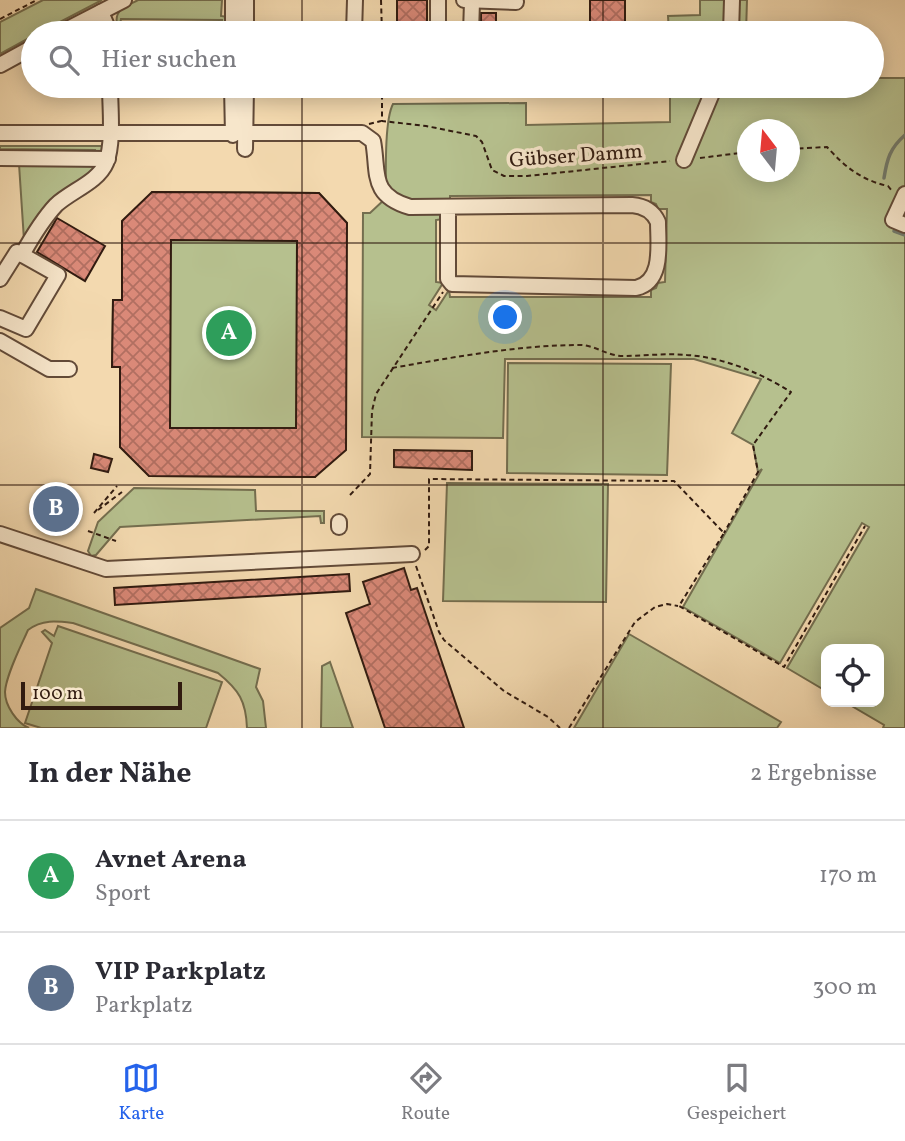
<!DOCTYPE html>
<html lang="de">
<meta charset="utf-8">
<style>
body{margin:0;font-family:Vollkorn,serif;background:#f2f2f3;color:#2b2b33}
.controls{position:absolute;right:21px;bottom:21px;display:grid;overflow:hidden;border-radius:14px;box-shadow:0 4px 18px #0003}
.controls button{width:63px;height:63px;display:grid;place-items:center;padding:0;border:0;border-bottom:2px solid #e1e1e2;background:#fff;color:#2b2b33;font:35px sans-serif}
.compass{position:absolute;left:737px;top:119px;width:63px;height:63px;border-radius:50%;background:#fff;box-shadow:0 4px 18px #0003;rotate:344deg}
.scale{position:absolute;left:21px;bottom:18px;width:161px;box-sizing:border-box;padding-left:7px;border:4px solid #311b10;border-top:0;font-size:19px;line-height:24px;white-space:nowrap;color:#311b10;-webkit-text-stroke:5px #f7e6cb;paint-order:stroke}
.you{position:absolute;left:506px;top:318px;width:24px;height:24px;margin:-18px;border:5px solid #fff;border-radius:50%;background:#1a73e8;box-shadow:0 0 0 10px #1a73e833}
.badge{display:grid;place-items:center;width:46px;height:46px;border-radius:50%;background:#2563eb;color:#fff;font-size:23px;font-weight:700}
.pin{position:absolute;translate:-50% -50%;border:4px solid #fff;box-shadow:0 2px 7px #0006}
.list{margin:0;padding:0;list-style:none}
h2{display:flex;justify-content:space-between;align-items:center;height:91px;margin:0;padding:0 28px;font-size:30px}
h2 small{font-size:23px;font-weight:400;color:#7c7c81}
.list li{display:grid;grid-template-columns:46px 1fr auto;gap:21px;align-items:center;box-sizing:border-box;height:112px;padding:0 28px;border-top:2px solid #e1e1e2}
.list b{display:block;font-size:26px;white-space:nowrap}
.list p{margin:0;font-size:23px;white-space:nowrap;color:#7c7c81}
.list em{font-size:23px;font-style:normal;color:#7c7c81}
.icon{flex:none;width:38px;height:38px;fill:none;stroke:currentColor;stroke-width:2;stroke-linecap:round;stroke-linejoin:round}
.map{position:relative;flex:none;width:905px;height:728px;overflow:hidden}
.search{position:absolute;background:#fff;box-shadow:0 4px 18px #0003;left:21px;right:21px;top:21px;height:77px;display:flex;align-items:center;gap:18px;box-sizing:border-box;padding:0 24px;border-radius:38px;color:#7c7c81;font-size:26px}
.sheet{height:315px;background:#fff}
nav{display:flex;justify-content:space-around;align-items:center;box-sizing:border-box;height:98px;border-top:2px solid #e1e1e2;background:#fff;font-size:19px;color:#7c7c81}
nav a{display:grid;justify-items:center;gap:4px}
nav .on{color:#2563eb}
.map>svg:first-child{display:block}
.green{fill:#b6c08e;stroke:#746e4f;stroke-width:2;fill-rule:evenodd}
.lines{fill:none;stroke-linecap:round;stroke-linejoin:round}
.stream{stroke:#717a6c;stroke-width:3.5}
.building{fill:url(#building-cross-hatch);stroke:#311b10;stroke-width:2;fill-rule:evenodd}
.minor-casing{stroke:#624a38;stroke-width:18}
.path{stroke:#311b10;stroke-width:2;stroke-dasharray:5 3.5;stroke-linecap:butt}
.minor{stroke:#f7e6cb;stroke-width:14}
.grid{fill:none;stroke:#311b10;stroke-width:2;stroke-opacity:0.55}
.labels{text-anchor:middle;stroke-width:7;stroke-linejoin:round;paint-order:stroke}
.street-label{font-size:21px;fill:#311b10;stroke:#f7e6cb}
</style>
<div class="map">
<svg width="905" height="728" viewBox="0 0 905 728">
<defs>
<pattern id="building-cross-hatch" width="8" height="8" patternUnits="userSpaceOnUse" patternTransform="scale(1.75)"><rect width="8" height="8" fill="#da8978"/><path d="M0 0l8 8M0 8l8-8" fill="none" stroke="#b16f61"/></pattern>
</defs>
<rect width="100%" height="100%" fill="#f3d9af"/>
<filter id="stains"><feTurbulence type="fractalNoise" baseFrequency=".00286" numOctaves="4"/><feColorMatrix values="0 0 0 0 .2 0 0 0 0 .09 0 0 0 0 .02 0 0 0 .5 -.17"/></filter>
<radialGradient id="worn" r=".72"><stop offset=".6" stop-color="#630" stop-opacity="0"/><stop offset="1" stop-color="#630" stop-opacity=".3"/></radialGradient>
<!-- green -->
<g class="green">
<polygon points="43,0 102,0 39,33 33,33 33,36 0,54 0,22"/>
<path d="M 138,0 L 222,0 L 221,16 L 228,17 L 228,23 L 222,26 L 222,20 L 121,19 L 120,25 L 117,24 C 114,9 127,6 138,0 Z"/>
<polygon points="700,0 747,0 746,33 669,33 668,16 700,15"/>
<path d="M 872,78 L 905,78 L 905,194 L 893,219 L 905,225 L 905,728 L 883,728 L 884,725 L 845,702 L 879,702 L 879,649 L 826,649 L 826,691 L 787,668 L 869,527 L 862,523 L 780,663 L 683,607 L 762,469 L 758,472 L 753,445 L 732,433 L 761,379 L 694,359 L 505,359 L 503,438 L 362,437 L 363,213 L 370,213 L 386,198 C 386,177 384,121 393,104 L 526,103 L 526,125 L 670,122 L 670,86 L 872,86 ZM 748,130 L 790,130 L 790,172 L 748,172 ZM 651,195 L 651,202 L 656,204 L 658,209 L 667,209 L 665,282 L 658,283 L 656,288 L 651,290 L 651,297 L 450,297 L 449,290 L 436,310 L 429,305 L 443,283 L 436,282 L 436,220 L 443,219 L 439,213 L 450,202 L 450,196 Z"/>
<polygon points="0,146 104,146 103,152 95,152 95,150 0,149"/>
<polygon points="19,164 97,165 88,175 68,189 24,240"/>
<polygon points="152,192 319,193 347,223 315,477 149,476 120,447 120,367 112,367 113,300 122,300"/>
<polygon points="508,363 671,364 667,475 507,473"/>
<polygon points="447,483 608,484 606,602 443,601"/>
<polygon points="134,488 255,490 256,511 324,511 324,523 321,523 320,516 120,527 96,555 91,556 88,551 98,522"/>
<path d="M 36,589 L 260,669 L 256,687 L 263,701 L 266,728 L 247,728 C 246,701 239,690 218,673 L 73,623 C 57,621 42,619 28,630 C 21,646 6,675 5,692 C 5,706 17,723 29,728 L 0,728 L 0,628 L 29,608 Z"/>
<polygon points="58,626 222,682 206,728 41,728 25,723 52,643 42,632 45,630 54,636"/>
<polygon points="629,634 781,722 777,728 574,728"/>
<polygon points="330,662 353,728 321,728 322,666"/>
</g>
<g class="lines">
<!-- stream -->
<g class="stream">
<path d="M 884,178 C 887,159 890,148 905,135"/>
<polyline points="894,231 905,235"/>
</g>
</g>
<!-- building -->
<g class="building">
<rect x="397" y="0" width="30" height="33"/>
<rect x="590" y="0" width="35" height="33"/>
<rect x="481" y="13" width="15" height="20"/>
<path d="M 152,192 L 319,193 L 347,223 L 346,450 L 315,477 L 149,476 L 120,447 L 120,367 L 112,367 L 113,300 L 122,300 L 122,221 ZM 171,240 L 297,241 L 296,428 L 170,428 Z"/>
<polygon points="57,218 105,246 85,281 37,252"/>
<polygon points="394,450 472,451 472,470 394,467"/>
<polygon points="94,454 112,459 108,472 91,468"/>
<polygon points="404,568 411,590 417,588 464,728 385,728 346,613 370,604 363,582"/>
<polygon points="349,574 350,591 115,605 114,588"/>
</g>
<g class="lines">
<!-- minor casing -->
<g class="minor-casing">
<g id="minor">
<polyline points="438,0 438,33"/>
<polyline points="464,0 516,2"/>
<polyline points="101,12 110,33"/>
<polyline points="60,33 124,0"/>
<polyline points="233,33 233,0"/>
<polyline points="246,33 246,0"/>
<polyline points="354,33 355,0"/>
<polyline points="471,33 472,2"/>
<polyline points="731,33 732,0"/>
<polyline points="0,65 33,47"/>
<polyline points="232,86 233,135"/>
<path d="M 0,133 L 362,133 L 373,141 C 379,172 369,195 410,207 L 632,205 C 644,206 653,211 658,222 C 658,244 664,282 636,288 L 452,284 L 448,279 L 448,207"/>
<polyline points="245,149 246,86"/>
<polyline points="0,158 108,159"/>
<polyline points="684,160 715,86"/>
<polyline points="905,194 893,220 905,225"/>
<path d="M 22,255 C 32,237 42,220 56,205 C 71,191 98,182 106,163 C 114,143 110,107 110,86"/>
<polyline points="0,279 17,252 58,275 26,329 0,318"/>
<polyline points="0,341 49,369 69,369"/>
<polyline points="339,522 339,527"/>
<polyline points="0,534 106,569 412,554"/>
</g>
</g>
<!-- path -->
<g class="path">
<polyline points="381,0 382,33"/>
<polyline points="0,19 37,0"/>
<polyline points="42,33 49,30"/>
<polyline points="382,86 382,121 426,126 476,136 482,142 492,170 504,176 527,176 670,161"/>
<polyline points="369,124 381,121"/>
<path d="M 790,149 L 827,147 C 845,167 861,180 888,186 L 892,191"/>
<polyline points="700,158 748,152"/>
<path d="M 392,368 C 455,357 518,345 582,345 C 596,346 608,356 623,356 C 644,356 665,353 687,355 C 722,357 761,373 791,392 L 753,445 L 758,472 L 724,533"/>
<polyline points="350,495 370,474 372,411 376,394 443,292"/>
<polyline points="98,510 122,492"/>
<polyline points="94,513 117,486"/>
<polyline points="88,531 116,541"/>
<polyline points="425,550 429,546 429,479 674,481 724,533 679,606 784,667 865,526"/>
<polyline points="416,566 439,632 444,640 504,691 548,717 560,728"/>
<polyline points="569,728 635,622 655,607 667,604 678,606"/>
</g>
<!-- minor -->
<use href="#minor" class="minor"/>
</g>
<!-- grid -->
<path class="grid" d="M 302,0 L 302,33M 603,0 L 603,33M 302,86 L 302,728M 603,86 L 603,728M 0,243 L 905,243M 0,485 L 905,485"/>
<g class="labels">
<!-- street labels -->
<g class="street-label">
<text transform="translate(576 155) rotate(-4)" y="7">Gübser Damm</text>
</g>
</g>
<rect width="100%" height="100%" filter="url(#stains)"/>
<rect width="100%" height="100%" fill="url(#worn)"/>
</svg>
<div class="controls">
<button><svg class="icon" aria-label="locate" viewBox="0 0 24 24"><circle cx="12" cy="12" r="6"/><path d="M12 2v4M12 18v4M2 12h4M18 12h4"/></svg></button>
</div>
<svg class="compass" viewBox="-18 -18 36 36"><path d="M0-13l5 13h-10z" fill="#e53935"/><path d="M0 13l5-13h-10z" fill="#7c7c81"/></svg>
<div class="scale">100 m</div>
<div class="you"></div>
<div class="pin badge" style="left:229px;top:333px;background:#2e9e5b">A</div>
<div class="pin badge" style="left:56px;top:509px;background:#5c6f8a">B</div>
<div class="search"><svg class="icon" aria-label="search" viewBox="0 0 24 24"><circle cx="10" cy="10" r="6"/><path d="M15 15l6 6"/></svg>Hier suchen</div>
</div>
<section class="sheet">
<h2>In der Nähe<small>2 Ergebnisse</small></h2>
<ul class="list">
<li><span class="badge" style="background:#2e9e5b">A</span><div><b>Avnet Arena</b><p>Sport</p></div><em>170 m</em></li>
<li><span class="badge" style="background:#5c6f8a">B</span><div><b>VIP Parkplatz</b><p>Parkplatz</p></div><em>300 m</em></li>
</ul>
</section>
<nav>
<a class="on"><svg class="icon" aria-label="map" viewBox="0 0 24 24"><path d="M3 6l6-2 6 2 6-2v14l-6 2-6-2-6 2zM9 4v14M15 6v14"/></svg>Karte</a>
<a><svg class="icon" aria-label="directions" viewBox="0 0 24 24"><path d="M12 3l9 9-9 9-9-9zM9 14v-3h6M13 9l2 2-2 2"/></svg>Route</a>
<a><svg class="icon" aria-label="saved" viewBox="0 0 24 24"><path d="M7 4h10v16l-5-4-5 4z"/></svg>Gespeichert</a>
</nav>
